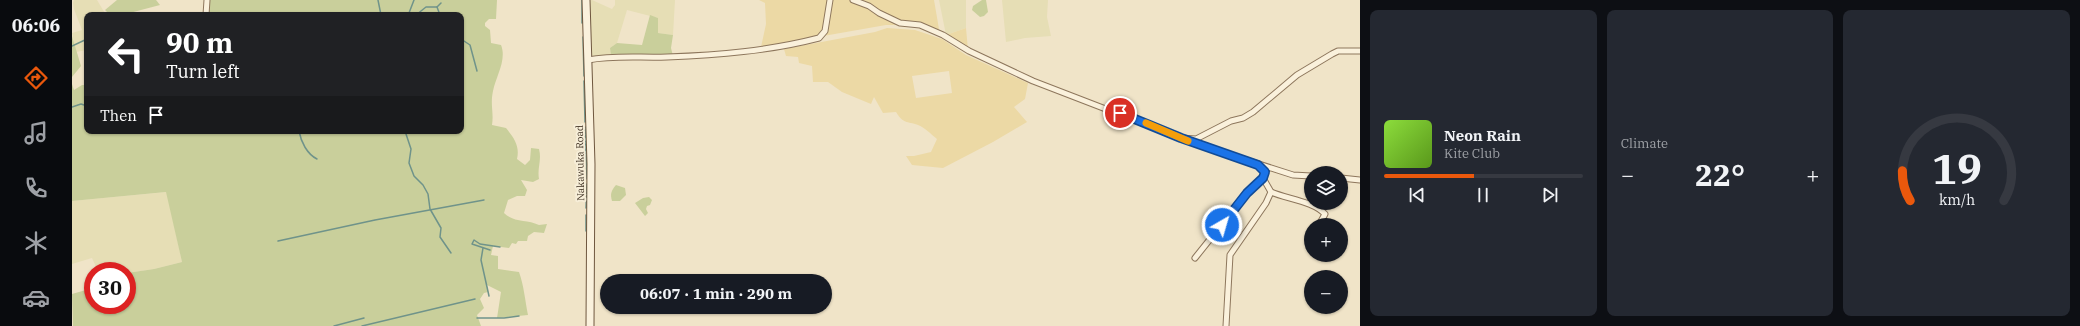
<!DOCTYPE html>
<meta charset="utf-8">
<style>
:root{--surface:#171b24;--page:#242831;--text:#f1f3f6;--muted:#9ea1a6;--line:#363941;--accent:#ea580c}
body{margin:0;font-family:"IBM Plex Serif",serif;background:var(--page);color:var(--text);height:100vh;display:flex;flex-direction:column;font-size:15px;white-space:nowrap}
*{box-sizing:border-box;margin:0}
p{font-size:13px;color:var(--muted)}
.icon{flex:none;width:22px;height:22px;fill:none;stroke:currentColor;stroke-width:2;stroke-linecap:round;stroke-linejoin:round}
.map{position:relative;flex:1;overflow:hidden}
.panel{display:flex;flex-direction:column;gap:10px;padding:10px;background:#0d0f14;width:720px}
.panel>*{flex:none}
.top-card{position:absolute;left:12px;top:12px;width:380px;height:122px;border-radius:8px;box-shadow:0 1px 3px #0004;background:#202124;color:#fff;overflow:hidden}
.controls{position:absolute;left:1232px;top:166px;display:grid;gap:8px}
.controls a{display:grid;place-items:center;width:44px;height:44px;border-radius:50%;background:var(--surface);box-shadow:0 1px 3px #0004;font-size:20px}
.speed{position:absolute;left:12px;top:262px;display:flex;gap:8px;font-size:20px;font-weight:700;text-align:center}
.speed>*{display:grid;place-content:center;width:52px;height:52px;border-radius:50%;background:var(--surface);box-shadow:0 1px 3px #0004;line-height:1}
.speed .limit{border:6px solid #d22;background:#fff;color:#111}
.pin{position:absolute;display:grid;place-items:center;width:34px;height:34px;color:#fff;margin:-17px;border:2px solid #fff;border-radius:50%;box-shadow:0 1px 4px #0007}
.me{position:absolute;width:44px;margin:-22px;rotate:38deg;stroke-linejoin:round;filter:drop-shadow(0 0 3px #0008)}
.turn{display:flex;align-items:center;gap:14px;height:84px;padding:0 16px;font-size:18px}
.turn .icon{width:52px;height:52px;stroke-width:2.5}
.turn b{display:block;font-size:28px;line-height:34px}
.then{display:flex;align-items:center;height:38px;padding:0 16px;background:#0003;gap:8px;font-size:15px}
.big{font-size:30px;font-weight:800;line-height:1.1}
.panel .tile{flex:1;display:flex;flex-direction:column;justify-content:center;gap:6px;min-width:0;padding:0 14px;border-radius:8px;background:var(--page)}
.panel .dial{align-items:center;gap:0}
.dial svg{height:104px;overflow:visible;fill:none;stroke:var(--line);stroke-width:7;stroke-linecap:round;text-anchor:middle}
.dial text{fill:var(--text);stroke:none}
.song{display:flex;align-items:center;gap:12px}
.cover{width:48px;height:48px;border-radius:6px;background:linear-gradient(135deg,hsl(90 70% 55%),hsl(90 70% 35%))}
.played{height:4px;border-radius:2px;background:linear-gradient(90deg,var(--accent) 45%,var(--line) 45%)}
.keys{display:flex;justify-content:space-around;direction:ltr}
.heat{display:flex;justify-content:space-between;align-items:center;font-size:22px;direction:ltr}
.panel .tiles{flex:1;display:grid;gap:10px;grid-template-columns:repeat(3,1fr)}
.trip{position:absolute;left:528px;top:274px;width:232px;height:40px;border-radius:20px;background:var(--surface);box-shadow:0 1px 3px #0004;font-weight:800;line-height:40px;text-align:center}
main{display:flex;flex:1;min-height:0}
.tabs{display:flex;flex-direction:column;width:72px;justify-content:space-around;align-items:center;background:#090b0e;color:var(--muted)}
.tabs .icon{width:28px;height:28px}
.tabs .current{color:var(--accent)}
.tabs b{font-size:18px;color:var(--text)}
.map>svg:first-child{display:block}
.farmland{fill:#e6deb5}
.green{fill:#c9cf9b}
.sand{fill:#ecd9a5;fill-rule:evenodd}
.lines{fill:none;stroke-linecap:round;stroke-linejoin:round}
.stream{stroke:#6f938a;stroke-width:1.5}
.minor-casing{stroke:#8d765c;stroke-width:7}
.secondary-casing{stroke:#6f573f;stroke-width:9}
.minor{stroke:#faf1dc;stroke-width:5}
.secondary{stroke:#faf1dc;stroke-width:7}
.route-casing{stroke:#114b97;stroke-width:10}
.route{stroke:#1a73e8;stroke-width:7}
.slow{stroke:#f59e0b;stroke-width:7}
.labels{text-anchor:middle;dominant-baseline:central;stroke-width:4;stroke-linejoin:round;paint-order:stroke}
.street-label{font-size:10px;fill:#3d2e20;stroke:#f7eed8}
</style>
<main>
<nav class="tabs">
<b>06:06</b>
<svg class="icon current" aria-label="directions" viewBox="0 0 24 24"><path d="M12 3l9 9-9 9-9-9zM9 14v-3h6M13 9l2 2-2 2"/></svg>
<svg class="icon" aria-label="music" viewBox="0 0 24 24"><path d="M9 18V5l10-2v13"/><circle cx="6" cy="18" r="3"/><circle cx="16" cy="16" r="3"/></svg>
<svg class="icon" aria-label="phone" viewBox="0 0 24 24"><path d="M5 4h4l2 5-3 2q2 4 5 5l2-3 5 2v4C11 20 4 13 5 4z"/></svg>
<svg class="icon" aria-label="climate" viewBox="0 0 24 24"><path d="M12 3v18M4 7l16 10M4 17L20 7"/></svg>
<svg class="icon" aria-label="car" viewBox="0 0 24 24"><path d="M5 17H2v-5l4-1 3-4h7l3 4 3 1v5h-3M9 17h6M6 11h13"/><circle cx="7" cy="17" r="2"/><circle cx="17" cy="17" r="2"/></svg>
</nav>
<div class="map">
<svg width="1288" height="326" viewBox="0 0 1288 326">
<rect width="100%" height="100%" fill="#f0e4c8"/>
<g class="farmland">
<path d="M2,0H25L34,15H15V50L4,52L0,33L10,30L2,9L1,3Z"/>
<path d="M515,0H520L540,9L543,5V0H603L601,35L586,33V18L555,10L545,43L538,48L539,56L518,58Z"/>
<path d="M867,0H894V28L874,35Z"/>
<path d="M930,0H976L975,17L979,36L953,38L934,42Z"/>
<path d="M95,192L110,262L82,269L55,273V271H26L20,258L0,264V201Z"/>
</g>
<g class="green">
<path d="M45,0H84L88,5L50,15L37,14L33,10Z"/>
<path d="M137,0H425L424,19H417L413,23V26L418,30L419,43L429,45C435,60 424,76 421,91C418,105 422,112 420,125L434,128C442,138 448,146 445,159L453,165L458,160L459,148L467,149C470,160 465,168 467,179L461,182L449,180L455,190L453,196H445L436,200L432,213C442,223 455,219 467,225L475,224L472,233L462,232L456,236L455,241H446L444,244L440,243L437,248L421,246L419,255L426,256V269L447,272C452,286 453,300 456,315L425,318L429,292L415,285L416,292L412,293L408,299L412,308L405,315L409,326H1L0,294L21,288V305H55V273L82,269L110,262L94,192L0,201V84L2,90L10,85H13L15,82V131H389V15H137Z"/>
<path d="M910,0H914L916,12L912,16L908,17L900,10L901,6Z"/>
<path d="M578,15L586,18V33L601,35L599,48L601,56H539L538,48L545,43L570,45Z"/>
<path d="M0,36L9,66L0,77Z"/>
<path d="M544,185L553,188L554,195L548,201H540C538,194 539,191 544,185Z"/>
<path d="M577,197L580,200L578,205L575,206L574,209L576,213L573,216L563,203L571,198Z"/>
</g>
<g class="sand">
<path d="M687,0H862L867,29L864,31L843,25H814L689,47L694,24L693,3Z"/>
<path d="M815,28L843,30L870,39L894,55L956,83L953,99L942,107L955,122L921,142L871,168L840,165L834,156H842L859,152L865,139C860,135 852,127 846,125C835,121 831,124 824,112L811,113L802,97L799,104L770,92L756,82H741L740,66L727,63L726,57L714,56L712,49L803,32ZM877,71L880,93L844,98L840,76Z"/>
<path d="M894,28L896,50L874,35Z"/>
</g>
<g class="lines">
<g class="stream">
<path d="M306,0L309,15"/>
<path d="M510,0V23"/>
<path d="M365,7L368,15"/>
<path d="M337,13L342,0"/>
<path d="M336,15L337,13L344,15L354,7H365L369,3"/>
<path d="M511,37L512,76"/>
<path d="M389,39L398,45L405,71"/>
<path d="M0,46L15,39"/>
<path d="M512,81L513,122"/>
<path d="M0,107L9,104L15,106"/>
<path d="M513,127L515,179"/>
<path d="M227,131C229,142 235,154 245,159"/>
<path d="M333,131L339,149L337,163L342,176L351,185L356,194L358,209L369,228L368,237L379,253"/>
<path d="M514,208L515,184"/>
<path d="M514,215V231"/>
<path d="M206,241L303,220L412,200"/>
<path d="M411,248L409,260L417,296"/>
<path d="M418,250L400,244L402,240L408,244L428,247"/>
<path d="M405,318H432L447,316"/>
<path d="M262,326L292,318"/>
<path d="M290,326L403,299"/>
</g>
<defs>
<g id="minor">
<path d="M781,0L797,6L807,13L828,23L848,25L871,35L897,51L961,81L1109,138L1124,139L1159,121L1171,118L1181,112L1225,75L1260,54L1266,51H1288"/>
<path d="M134,15L135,0"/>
<path d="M516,60C542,55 569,58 595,57C646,55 697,51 747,38L753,31L758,0"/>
<path d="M1115,141L1221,175L1239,176"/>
<path d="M1269,178L1288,180"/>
<path d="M1199,192C1215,199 1241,201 1253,214L1247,225"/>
<path d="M1237,236L1239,234"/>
<path d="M1123,258L1175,193L1191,178L1193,172L1187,165"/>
<path d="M1154,326L1158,255L1194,203L1199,192L1191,178"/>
</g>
<path id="secondary" d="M514,0L519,164L518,326"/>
</defs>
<use href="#minor" class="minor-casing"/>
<use href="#secondary" class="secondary-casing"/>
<use href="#minor" class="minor"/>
<use href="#secondary" class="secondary"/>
</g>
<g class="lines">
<defs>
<path id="route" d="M1048,113L1109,138L1186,165L1193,172L1191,178L1175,193L1150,225"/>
</defs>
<use href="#route" class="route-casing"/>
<use href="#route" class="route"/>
<path class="slow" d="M1074,123L1116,141"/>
</g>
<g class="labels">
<g class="street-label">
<text transform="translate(508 163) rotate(-91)">Nakawuka Road</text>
</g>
</g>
</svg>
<div class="controls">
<a><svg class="icon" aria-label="layers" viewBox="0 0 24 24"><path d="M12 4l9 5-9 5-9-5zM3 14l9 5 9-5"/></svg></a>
<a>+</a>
<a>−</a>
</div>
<div class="speed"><div class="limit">30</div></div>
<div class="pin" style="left:1048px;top:113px;background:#d93025"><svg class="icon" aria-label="arrive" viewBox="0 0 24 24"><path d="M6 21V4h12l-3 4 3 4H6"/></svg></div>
<svg class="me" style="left:1150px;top:225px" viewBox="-20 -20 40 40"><circle r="17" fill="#1a73e8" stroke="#fff" stroke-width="3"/><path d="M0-11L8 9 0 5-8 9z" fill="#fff"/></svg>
<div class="trip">06:07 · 1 min · 290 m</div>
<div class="top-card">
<div class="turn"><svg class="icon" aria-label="left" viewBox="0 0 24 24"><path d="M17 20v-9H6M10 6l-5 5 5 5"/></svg><div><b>90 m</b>Turn left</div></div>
<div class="then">Then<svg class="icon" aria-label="arrive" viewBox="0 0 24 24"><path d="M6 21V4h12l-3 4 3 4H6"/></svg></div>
</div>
</div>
<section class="panel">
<div class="tiles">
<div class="tile">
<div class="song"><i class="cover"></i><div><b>Neon Rain</b><p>Kite Club</p></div></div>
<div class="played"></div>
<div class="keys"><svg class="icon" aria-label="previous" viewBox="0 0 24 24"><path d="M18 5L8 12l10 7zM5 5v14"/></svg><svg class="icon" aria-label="pause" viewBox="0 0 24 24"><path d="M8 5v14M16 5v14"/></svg><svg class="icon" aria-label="next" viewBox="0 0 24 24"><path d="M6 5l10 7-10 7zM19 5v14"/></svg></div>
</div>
<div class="tile"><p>Climate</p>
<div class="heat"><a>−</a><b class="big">22°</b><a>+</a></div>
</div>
<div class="tile dial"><svg viewBox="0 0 100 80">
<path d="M14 69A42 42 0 1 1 86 69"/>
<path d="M14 69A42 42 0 0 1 8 46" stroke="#ea580c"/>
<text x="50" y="56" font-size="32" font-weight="700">19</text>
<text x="50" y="72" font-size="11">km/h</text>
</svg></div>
</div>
</section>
</main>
